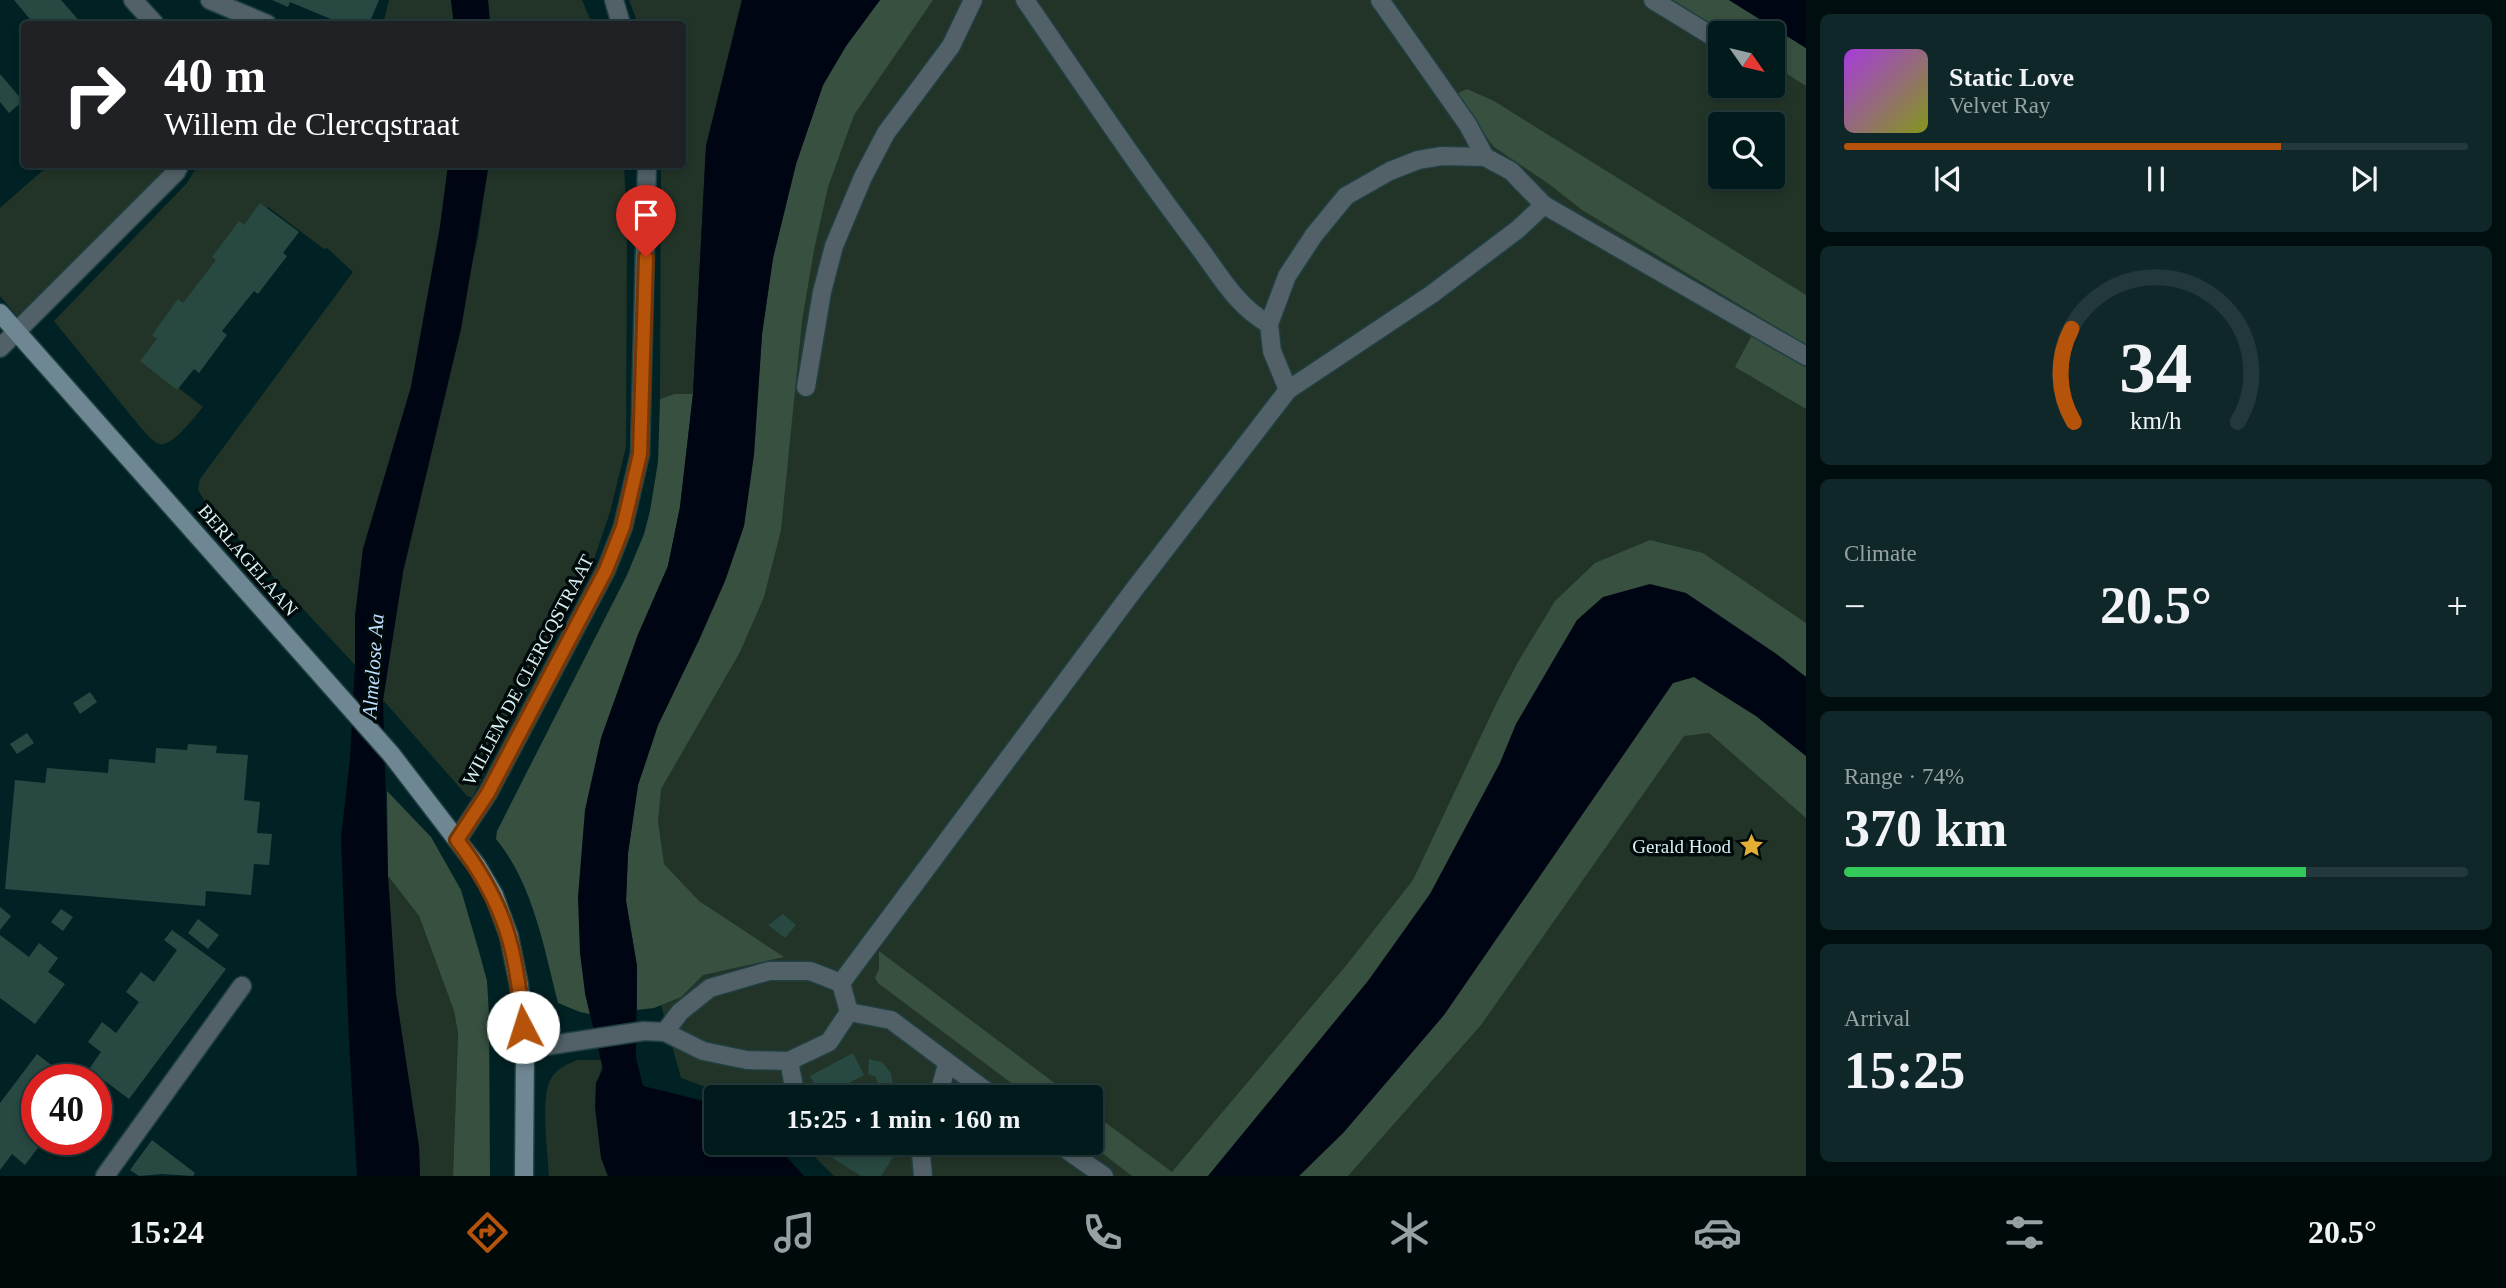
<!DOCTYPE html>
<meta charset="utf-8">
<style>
:root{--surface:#011a1b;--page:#0f2728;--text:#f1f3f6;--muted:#96a1a3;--line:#23383a;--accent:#b45309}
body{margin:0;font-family:Georgia,serif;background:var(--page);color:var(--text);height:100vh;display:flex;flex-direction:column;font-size:26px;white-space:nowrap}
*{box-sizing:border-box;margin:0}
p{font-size:23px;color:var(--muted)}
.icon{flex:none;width:38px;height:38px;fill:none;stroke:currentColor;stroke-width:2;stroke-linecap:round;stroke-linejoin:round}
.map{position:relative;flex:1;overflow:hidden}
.panel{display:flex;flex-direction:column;gap:14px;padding:14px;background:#010e0f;width:700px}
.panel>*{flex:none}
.hud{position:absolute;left:21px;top:21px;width:665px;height:147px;border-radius:7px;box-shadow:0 4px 10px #0003,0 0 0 2px var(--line);background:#202124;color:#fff;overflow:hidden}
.needle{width:46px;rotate:124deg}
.buttons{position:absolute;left:1708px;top:21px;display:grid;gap:14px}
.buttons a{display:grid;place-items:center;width:77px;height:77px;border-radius:7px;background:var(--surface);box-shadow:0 4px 10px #0003,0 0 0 2px var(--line);font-size:35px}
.speed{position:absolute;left:21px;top:1064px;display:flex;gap:14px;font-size:35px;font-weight:700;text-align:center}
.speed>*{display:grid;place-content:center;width:91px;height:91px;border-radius:50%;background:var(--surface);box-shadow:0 4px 10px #0003,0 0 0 2px var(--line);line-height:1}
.speed .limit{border:10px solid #d22;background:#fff;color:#111}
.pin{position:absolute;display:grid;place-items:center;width:60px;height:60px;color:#fff;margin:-72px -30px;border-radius:50% 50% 50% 0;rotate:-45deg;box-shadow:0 0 7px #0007}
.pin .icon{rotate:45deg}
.me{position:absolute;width:77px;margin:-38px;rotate:355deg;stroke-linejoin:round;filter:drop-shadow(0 0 5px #0008)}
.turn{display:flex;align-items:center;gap:24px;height:147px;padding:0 28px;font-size:32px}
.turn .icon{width:91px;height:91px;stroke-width:2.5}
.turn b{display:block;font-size:49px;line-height:60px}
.big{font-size:52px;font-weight:700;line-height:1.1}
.panel .widget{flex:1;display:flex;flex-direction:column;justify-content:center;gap:10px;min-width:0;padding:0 24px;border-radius:10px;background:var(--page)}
.panel .dial{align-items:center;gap:0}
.dial svg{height:182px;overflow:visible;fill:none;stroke:var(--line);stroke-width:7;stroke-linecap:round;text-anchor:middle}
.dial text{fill:var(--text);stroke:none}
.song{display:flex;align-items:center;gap:21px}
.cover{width:84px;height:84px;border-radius:10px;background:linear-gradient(135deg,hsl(280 70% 55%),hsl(70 70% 35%))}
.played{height:7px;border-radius:4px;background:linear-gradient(90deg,var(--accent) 70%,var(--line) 70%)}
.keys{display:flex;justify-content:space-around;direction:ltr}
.heat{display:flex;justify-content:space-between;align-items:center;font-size:38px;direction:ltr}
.charge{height:10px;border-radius:5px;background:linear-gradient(90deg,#34c759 74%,var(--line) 0)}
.trip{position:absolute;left:704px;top:1085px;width:399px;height:70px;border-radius:7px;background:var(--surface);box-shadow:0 4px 10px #0003,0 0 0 2px var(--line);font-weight:700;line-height:70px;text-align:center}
.tabs{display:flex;height:112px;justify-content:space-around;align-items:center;background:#000a0b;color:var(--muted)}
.tabs .icon{width:49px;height:49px}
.tabs .active{color:var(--accent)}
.tabs b{font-size:32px;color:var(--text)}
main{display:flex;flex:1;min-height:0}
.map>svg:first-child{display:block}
.green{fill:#223428;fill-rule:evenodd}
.forest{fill:#37503f}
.water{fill:#000514}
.building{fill:#274941}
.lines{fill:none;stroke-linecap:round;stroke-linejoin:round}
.lane-casing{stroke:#1f3f41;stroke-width:21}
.street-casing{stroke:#1f3f41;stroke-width:21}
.secondary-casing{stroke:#1f3f41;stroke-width:21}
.lane{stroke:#516167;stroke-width:18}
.street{stroke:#516167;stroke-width:18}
.secondary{stroke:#6f8792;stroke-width:18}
.route-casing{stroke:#753606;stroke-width:18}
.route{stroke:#b45309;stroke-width:12}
.labels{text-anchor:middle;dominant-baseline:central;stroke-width:7;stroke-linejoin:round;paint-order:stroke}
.street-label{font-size:19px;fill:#daf1f2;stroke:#000a0b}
.poi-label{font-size:19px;fill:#daf1f2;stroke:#000a0b;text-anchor:end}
.water-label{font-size:21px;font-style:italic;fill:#bddeff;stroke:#000a0b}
</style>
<main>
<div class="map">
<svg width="1806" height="1176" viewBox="0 0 1806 1176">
<rect width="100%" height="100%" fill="#012224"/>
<g class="green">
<path d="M389,0H451L454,24H383Z"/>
<path d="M488,0H582L592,24H490Z"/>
<path d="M629,0H742L706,146L693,394H674L660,399L661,165L682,164V24H638Z"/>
<path d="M907,0H1705L1720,33V86H1773V43L1806,64V1176H834L801,1143H1090V1097H733L681,1078L652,972V781L804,212ZM1720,124H1773V177H1720Z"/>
<path d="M49,165H166L163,172L17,316L0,296V208Z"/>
<path d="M198,165H448L440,227L411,387L363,549L355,617V665L208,506L198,490L200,479L353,272L327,248L324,249L268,207L148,364L203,407C195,416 172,448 159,444C153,442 146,433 141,428L54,321L187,183Z"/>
<path d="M488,165H624L627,229L626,447L610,512L594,559L472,798L467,796L383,700L403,572L478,238Z"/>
<path d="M388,876L419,916L454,1011L458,1033L453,1176H420L419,1147L396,995Z"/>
<path d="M577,1060H601C604,1071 597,1076 596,1086C595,1111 599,1153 608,1176H549C548,1154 541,1102 549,1083C554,1070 565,1065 577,1060Z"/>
</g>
<g class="forest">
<path d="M880,0H933L854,115L828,187L814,250L802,321L781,530L764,597L740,652L661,789L658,822L664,864L699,901L784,957L703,975L681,997L654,1008L637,1010V966L626,901L628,853L638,785L658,725L699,640L725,581L744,526L754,454L762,334L773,258L796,164L823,85L846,46Z"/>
<path d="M1672,0H1729L1806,48V86L1773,65V33H1724Z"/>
<path d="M1467,89L1494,101L1806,295V345L1582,210L1549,184L1494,147L1481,130L1458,93Z"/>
<path d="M1752,335L1806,367V409L1735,367Z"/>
<path d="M674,394H693L680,507L668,566L637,637L585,993L590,1014L580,1012L558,1003C544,948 533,884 496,839L497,831L627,575L644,534L650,511L658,462L660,399Z"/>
<path d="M1650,540L1703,553L1806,623V677L1775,653L1541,685L1516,724L1500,763L1430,894L1368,981L1208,1176H1132L1089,1143L1090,1111L1172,1172L1349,962L1413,880L1497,702L1518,662L1555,601L1595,563Z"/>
<path d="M1694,677L1756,716L1806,756V818L1709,733L1684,736L1481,1025L1348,1176H1299L1344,1132L1444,1015L1673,683Z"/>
<path d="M387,791L431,837L461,890L480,955L487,981L489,1014L490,1176H453L458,1033L454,1011L419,916L388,876Z"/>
<path d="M879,951L1073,1097H1030L878,983L875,978L879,969Z"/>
</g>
<g class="water">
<path d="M451,0H488L490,24H454Z"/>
<path d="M742,0H880L846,46L823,85L796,164L773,258L762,334L754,454L744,526L725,581L699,640L658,725L638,785L628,853L626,901L637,966L636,1058L643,1086L716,1104V1143H774L804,1176H608L601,1158L595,1107L596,1083L603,1069L585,993L580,953L578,897L585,810L601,738L637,637L668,566L680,507L693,394L706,146Z"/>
<path d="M1729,0H1806V48Z"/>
<path d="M448,165H488V170L461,329L403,572L383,700L388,876L396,995L419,1147L420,1176H357L349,1039L341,838L350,758L355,665V617L363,549L411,387L440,227Z"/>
<path d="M1650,584L1686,593L1775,653L1806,677V756L1756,716L1694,677L1673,683L1444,1015L1344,1132L1299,1176H1208L1368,981L1430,894L1500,763L1516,724L1577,620L1603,597Z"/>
</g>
<g class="building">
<path d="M14,0H61L82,24H34Z"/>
<path d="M272,0H379L369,24L366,22L365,24H337L338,22L290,2L288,7Z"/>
<path d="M0,74L23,101L9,113L0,102Z"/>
<path d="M260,203L299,232L283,253L287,256L258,294L254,291L222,331L227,335L199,373L194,369L177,390L140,361L157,339L152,335L178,299L183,303L216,260L212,257L239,221L244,225Z"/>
<path d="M90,692L97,702L80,714L73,703Z"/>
<path d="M27,733L34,743L17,754L10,744Z"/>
<path d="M188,744L217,746L216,753L248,755L244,800L260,802L257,833L272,834L269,865L254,864L251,895L206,891L205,906L5,889L15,780L45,783L47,768L108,773L109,759L155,763L156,748L187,750Z"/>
<path d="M0,907L11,916L0,930Z"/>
<path d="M61,909L73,917L63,931L51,922Z"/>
<path d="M783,914L796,925L785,938L768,925Z"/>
<path d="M198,919L219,935L208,949L188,933Z"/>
<path d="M172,930L226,969L129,1099L89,1069L101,1052L88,1042L102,1022L116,1033L139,1002L126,992L141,972L154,982L177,950L164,940Z"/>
<path d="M0,935L29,957L39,943L58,958L48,972L65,984L35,1024L0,998Z"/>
<path d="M853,1053L864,1075L822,1097L810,1076Z"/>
<path d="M37,1054L71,1080H37V1121L27,1134L40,1145L25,1165L12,1154L0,1170V1103Z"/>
<path d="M869,1059L882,1062L891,1073L893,1085L889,1097H871L878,1084L876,1077L868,1074Z"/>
<path d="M152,1140L195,1173L193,1176L162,1174L139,1176L130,1170Z"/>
<path d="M836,1143H888L898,1150L881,1176H861L828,1155Z"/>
</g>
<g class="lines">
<defs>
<g id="lane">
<path d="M1025,0C1082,83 1137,166 1198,246C1219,274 1237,307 1269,324"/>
<path d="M1380,0L1468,125L1485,157"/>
<path d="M1653,0L1720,41"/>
<path d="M806,387L822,292L834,246L863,177L886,133L951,46L973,0"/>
<path d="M1288,390L1272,351L1269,324L1287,276L1314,235L1346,196L1390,171L1418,160L1442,156L1485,157L1511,171L1544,205"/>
<path d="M841,983L1133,591L1288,390L1432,294L1517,230L1544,205L1806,356"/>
<path d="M849,1012L891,1020L994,1097"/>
<path d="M525,1049L644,1031L665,1032L703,1051L747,1060L789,1061L829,1042L849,1012L841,983L810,971H769L710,988L680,1012L665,1032"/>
<path d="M789,1061L796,1097"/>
<path d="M938,1097L947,1064"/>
<path d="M920,1143L923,1176"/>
<path d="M1057,1143L1104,1176"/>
</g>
<g id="street">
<path d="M133,0L155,24"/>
<path d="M210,0L267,24"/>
<path d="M614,0L621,24"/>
<path d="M0,348L176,172L180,164"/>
<path d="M457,840L488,793L606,570L623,527L640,454L647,164"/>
<path d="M105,1176L242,986"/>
</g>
<path id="secondary" d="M0,313L391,754L477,866L494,895L509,936L519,985L525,1049L524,1176"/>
</defs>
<use href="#lane" class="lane-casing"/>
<use href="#street" class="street-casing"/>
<use href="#secondary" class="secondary-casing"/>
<use href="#lane" class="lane"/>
<use href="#street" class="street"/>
<use href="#secondary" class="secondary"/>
</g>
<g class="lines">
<defs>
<path id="route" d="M523,1027C517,950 505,903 457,840L488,793L606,570L623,527L640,454L646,257"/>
</defs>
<use href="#route" class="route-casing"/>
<use href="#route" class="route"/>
</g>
<defs>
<symbol id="sight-bare" viewBox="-9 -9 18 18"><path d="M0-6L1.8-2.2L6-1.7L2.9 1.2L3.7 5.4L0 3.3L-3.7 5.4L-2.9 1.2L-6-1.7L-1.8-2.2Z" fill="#e3ae34" stroke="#000a0b" stroke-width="2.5" paint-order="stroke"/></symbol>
</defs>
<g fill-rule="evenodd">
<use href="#sight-bare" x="1734" y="828" width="35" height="35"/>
</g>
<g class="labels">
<g class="street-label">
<text transform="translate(248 560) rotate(49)">BERLAGELAAN</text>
<text transform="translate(528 670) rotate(-62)">WILLEM DE CLERCQSTRAAT</text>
</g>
<g class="poi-label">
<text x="1731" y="846">Gerald Hood</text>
</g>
<g class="water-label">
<text transform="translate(373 666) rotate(-86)">Almelose Aa</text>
</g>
</g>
</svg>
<div class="buttons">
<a><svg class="needle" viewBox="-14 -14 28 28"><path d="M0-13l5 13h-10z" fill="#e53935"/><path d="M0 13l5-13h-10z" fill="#96a1a3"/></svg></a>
<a><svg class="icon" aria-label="search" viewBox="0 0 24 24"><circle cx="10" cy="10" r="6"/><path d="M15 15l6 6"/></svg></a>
</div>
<div class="speed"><div class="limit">40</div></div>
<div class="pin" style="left:646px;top:257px;background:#d93025"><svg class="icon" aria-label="arrive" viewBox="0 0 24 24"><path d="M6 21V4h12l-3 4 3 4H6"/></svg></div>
<svg class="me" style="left:523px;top:1027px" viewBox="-20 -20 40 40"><circle r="19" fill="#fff"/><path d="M0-13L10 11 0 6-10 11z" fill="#b45309"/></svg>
<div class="trip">15:25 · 1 min · 160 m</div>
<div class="hud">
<div class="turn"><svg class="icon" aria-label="right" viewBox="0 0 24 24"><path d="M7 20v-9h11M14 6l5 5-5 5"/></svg><div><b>40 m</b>Willem de Clercqstraat</div></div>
</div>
</div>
<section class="panel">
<div class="widget">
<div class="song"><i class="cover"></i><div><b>Static Love</b><p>Velvet Ray</p></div></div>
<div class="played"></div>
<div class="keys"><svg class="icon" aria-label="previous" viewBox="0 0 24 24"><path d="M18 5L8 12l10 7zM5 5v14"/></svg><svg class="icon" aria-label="pause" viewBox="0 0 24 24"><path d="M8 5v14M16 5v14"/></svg><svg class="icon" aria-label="next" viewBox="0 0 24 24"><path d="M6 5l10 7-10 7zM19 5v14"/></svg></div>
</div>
<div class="widget dial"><svg viewBox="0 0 100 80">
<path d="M14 69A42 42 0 1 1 86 69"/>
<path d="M14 69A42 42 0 0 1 13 28" stroke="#b45309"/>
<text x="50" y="56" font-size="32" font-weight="700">34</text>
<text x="50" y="72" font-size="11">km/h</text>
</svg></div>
<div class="widget"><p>Climate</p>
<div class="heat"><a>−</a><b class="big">20.5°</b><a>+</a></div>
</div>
<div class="widget"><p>Range · 74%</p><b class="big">370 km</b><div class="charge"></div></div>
<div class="widget"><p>Arrival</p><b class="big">15:25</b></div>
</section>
</main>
<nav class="tabs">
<b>15:24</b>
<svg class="icon active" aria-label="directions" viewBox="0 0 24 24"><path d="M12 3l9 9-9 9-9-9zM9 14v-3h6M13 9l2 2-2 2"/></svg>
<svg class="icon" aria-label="music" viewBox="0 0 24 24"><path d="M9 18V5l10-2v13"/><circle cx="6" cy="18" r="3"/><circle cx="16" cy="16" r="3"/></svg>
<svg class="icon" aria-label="phone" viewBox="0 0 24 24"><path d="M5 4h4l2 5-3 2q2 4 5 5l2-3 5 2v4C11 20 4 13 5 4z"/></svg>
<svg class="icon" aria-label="climate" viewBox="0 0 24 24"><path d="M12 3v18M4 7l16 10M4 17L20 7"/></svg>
<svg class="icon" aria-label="car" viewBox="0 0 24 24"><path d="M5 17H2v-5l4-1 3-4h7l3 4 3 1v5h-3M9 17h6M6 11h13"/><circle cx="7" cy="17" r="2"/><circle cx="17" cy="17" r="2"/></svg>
<svg class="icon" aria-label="filters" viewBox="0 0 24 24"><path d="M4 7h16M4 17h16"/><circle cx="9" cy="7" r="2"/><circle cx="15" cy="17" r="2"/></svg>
<b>20.5°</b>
</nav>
